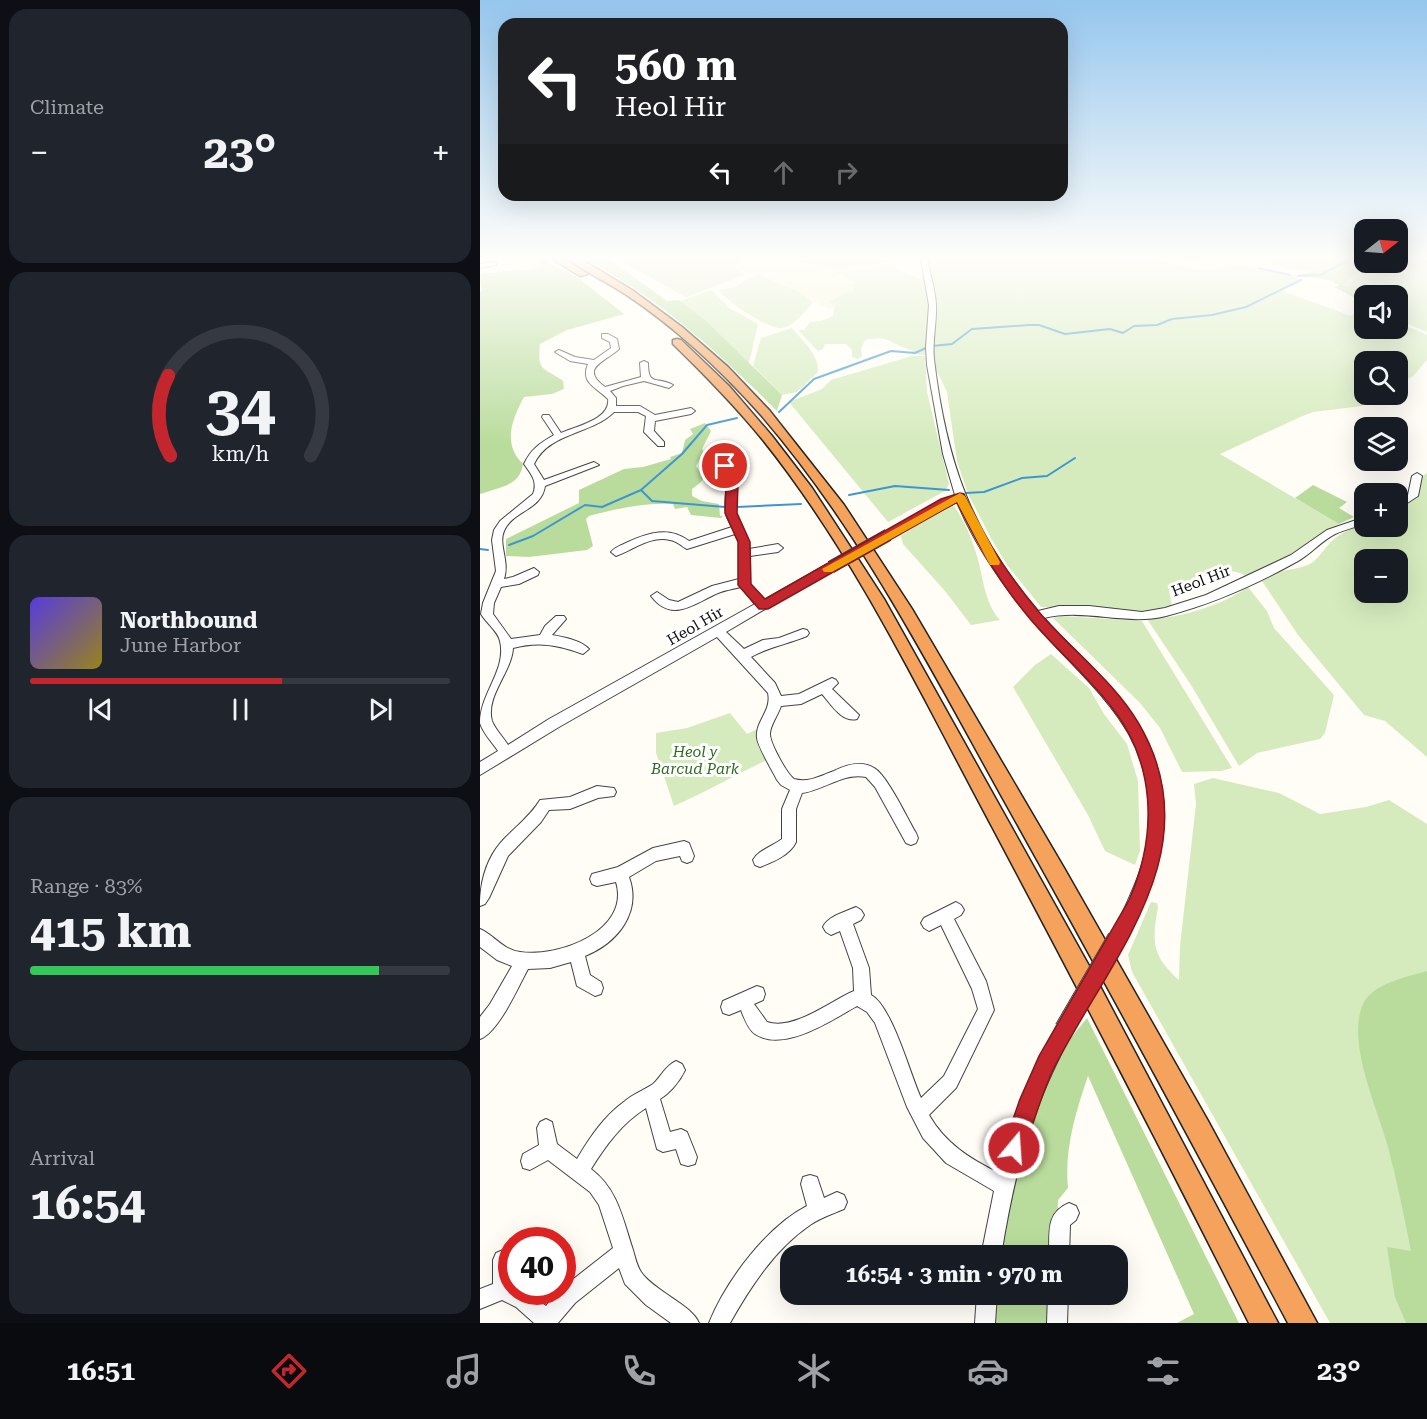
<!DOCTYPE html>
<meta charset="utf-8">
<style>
:root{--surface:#171b24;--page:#20242c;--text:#f1f3f6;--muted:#9ea1a6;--line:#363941;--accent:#c4262e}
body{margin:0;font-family:"Roboto Serif",serif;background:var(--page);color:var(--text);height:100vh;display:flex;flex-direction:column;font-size:22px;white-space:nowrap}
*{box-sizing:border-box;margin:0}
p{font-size:20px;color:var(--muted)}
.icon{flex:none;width:33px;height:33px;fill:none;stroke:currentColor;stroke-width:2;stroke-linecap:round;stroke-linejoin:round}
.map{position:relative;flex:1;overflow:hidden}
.sheet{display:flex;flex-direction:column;gap:9px;padding:9px;background:#0d0f14;width:480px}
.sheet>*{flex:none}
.hud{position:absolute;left:18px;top:18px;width:570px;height:183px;border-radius:18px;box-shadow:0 6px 24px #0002;background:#202124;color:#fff;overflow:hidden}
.needle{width:39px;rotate:73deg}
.controls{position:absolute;left:874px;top:219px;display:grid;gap:12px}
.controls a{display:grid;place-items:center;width:54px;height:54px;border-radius:12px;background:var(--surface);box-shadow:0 6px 24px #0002;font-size:30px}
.speed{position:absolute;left:18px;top:1227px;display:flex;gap:12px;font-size:30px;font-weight:700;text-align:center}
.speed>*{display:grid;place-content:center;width:78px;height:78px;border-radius:50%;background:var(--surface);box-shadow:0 6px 24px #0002;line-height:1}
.speed .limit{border:9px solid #d22;background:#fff;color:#111}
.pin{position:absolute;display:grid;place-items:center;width:51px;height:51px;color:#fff;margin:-26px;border:3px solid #fff;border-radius:50%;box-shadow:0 2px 6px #0007}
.me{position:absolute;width:66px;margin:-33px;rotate:18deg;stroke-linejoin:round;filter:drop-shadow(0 0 4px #0008)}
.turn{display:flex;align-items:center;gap:21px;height:126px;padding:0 18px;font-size:27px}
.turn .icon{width:78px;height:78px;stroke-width:2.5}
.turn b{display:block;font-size:42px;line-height:51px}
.lanes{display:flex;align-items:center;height:57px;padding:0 18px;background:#0003;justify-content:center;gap:30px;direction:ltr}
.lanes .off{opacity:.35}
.big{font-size:45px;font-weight:700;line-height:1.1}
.sheet .tile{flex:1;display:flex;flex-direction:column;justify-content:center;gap:9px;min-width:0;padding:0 21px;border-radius:18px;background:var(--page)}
.sheet .dial{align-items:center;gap:0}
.dial svg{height:156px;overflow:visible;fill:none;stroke:var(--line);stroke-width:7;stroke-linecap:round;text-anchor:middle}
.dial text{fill:var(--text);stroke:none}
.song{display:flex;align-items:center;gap:18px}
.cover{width:72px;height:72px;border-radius:9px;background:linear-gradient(135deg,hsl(250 70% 55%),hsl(50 70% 35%))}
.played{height:6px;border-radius:3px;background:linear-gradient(90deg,var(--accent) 60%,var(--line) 60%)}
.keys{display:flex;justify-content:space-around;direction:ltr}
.heat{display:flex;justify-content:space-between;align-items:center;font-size:33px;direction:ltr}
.charge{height:9px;border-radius:4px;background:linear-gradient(90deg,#34c759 83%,var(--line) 0)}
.trip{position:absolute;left:300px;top:1245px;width:348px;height:60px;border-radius:18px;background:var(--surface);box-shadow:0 6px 24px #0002;font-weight:700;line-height:60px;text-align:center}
.menu{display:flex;height:96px;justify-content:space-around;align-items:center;background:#090b0e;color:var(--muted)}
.menu .icon{width:42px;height:42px}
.menu .on{color:var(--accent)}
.menu b{font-size:27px;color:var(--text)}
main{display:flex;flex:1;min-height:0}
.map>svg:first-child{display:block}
.farmland{fill:#f6f3d4}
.green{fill:#d5ebbd;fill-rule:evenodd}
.forest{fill:#b9dc9c}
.cemetery{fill:#d9e3c4}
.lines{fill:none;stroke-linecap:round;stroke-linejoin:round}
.stream{stroke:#3f96cf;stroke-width:2}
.minor-casing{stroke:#444;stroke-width:2}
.highway-casing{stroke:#222;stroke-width:3}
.minor{fill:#fff;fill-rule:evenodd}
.highway{fill:#f5a25d;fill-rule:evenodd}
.minor-bridge-far2-casing{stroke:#444;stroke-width:13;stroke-linecap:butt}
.minor-bridge-far1-casing{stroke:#444;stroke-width:16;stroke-linecap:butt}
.minor-bridge-casing{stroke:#444;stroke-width:20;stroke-linecap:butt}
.minor-bridge-far2{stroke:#fff;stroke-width:10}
.minor-bridge-far1{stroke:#fff;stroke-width:14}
.minor-bridge{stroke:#fff;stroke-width:18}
.route{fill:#c4262e;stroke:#7f191e;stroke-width:1.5}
.slow{fill:#f59e0b}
.labels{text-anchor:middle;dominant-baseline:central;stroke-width:6;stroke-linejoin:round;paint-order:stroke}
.street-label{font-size:15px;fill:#111;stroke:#fff}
.park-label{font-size:15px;font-style:italic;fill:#2f6b1f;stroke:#fff}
</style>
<main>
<section class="sheet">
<div class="tile"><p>Climate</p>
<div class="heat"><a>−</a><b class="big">23°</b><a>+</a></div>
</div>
<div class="tile dial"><svg viewBox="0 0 100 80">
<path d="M14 69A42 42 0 1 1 86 69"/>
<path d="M14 69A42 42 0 0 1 13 28" stroke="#c4262e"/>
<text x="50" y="56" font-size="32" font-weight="700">34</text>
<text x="50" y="72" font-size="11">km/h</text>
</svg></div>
<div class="tile">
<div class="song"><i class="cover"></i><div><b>Northbound</b><p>June Harbor</p></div></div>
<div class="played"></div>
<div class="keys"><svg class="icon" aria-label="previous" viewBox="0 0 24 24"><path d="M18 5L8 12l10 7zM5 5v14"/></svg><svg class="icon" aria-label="pause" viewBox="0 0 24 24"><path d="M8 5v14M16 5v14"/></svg><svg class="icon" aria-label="next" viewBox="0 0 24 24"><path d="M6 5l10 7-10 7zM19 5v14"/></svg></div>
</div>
<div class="tile"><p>Range · 83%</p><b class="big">415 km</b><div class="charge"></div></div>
<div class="tile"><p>Arrival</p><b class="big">16:54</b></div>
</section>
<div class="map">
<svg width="947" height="1323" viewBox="0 0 947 1323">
<rect width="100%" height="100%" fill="#fffdf5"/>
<path class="farmland" d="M265,259H304L358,268L436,259H442L443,264L407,269L365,270L357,272L352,276L360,274L377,283L371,286H374V292L350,302L356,306L349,309L300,283L257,269Z"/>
<g class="green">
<path d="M304,259H436L358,268Z"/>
<path d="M447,259C520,259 594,256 667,259C690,260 728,279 747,264C763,268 809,268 821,280L801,290L808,293L871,316L885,307V328H918V322L947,335V360L933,376L918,384V362H885V394L896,395L882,406L833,412L820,417L740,454L859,524C829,545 799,561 766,576C740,561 714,582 689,590L692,607L663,613L561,607L527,565L512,540L488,494L477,461L467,392L453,363Z"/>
<path d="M783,259H858L859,260C843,280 803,269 783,259Z"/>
<path d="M918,259H947V332L918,320V296L912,295L913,294L899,289L861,285L888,263L918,262Z"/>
<path d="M415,268L446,281L449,302L445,355L433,354L432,350C409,345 411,334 385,340L381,349L382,356L378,359L372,357V350L366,344H345L343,349L338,351L318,330H324L330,322L341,321L353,316L355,305L349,302L369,291L374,292V287L370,286L376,283L360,274L352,276L357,272Z"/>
<path d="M279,275L319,292L333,302C326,311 313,327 301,328C288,329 246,301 239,290L255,287L270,277Z"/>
<path d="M231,290L249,308L278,324L269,363L248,343L198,302Z"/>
<path d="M312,328C323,341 339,355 338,372L317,392L302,395L273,366L281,338Z"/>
<path d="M432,356H445L447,392L469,484L465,491L408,522L309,402L342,389L351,380Z"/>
<path d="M947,473V757L905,721L884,715L818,635L780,578C797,569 820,571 833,562C841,556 845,547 852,541C862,532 873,527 885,523V526H918V510L937,498L941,477ZM885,560H918V592H885Z"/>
<path d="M473,505C484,519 491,537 496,553C503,574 504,603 520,620L491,625L465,591L423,544L421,536L464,507Z"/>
<path d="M768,587L787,611L794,628L854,695L845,733L840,739L777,753L759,766L711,685L667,619C701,618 740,606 768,587Z"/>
<path d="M582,616L662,621L752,768L741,771L702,772L680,728L660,703L573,618Z"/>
<path d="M571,654L609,688L624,714L647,744L658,781L660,851L655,865L625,851L608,815L533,687L555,665Z"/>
<path d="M250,713L267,734L279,728V748L287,760C255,775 226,792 194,806L176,753V733L207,728Z"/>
<path d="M733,778L799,793L840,814L886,807L909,800L947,824V1295L915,1298L926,1323H850L652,972L648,955L671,902L677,903L678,907C672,941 671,955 699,980L700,946L716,804L714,784Z"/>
</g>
<g class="forest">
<path d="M56,259H67L69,263L97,277L144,314L87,330L60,344C57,372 63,367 83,381L84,389L72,394L44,397C32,419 22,444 43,464C40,486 20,487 0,494V292L2,290L0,274L52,269L61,266V262Z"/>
<path d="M106,259H129L187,301L199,300L226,321L302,395L297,411C238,352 180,299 106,259Z"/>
<path d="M858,259H885V262L888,263L862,285L899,289L914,294L885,296V299L873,297L854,287L859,285L853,283L854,281L816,275L850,268Z"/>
<path d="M225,423L231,431L222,449L224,452L216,466L224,478L220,483L212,489V496L222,501L239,504L240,516H243L241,518L211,515L207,507L195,509L193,504C165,502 136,509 109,516L106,519L113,546L107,550L49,557L26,556V539L99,503V490L144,469L163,467L191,459L190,457L202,453L205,440L213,434L210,429Z"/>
<path d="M833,485L867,502L859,508L874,517L859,524L815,498Z"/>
<path d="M947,971V1323H926L915,1298L907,1247L931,1251C924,1216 917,1181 908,1147C898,1109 866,1043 883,1004C893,983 927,977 947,971Z"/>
<path d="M607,1018L759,1323H697L714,1314L608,1076C596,1111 584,1150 588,1188L578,1200L576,1255L518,1256L530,1174L569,1072L590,1039Z"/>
<path d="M512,1295H575L574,1323H511Z"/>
</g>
<path class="cemetery" d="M137,259H263L254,269L267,274L206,297Z"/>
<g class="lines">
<g class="stream">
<path d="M778,268L810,275"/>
<path d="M818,276L841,275L870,259"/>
<path d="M452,346L472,344L492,329L549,325H559L585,334L630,329L643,333L654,326L677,325L692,319L732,315L766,307L821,280"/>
<path d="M299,412L334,379L411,351L435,353L446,348"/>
<path d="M161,490L172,501L245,507"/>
<path d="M486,493L504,492L542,478L567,476L595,458"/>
<path d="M369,495L415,486L469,490"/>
<path d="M257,507L321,504"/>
<path d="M29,545L53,536L105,505L122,507L161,490L202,454L227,425L257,418"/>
<path d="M0,549L8,550"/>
</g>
<defs>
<g id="minor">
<path d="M441,259H447C450,274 455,289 456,304C457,322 452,340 454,359C466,460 491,533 558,611L579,606H609L662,612L685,608L726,595L811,555L847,530L885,517V524C875,527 864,530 855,534C841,541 831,554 818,561C777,584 732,604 686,616C646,626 605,608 564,618C587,644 615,667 637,695C700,770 692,843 652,926L647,929L642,926L639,921C651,893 665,867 668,835C679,735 617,694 558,627C526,590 496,548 477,502L412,537H404L403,535L475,495L463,454L447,365L446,347L449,305Z"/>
<path d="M14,262L16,263V265L0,268V264Z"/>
<path d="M122,334H128L137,339L139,349C125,362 99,368 125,387L161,377L160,363L164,361L168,363C168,387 177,376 193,385L189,388L164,381L143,386L130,391L136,398V406H160L175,415L211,408L215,411L211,414L175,421L174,431L184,442V446H178L164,432L166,416L158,412H134C111,435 69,432 54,464L64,480L114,462L119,465L65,486C62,510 32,511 24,531C18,545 30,561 24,579L33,577L54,568L59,572L58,575L39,584L21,587L14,603L13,614L31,639L60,635L65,626L76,616H84L86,619L72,635C83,637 101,640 109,649L103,654C78,645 59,641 33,648C32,672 5,696 12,721C15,729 23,737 28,745L69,719L275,604L261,587C253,589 245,590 238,593C215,603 192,624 171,596L177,592L189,600L198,602L232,586L259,579V542L255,534L207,549C201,546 197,541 190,540C171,535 153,550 136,556L131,552C135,547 142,545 148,542C168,533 189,526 209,541L252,527C250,523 247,518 246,514C242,493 255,480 234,464L239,461L248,464C261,487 253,490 256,512C258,525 269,535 269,549L298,544L303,548L298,552L270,556V584L284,600L347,564H355L356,567L246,632L264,649L283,640L299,638L323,629L327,630L329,633L327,636C308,644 288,647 271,657L295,683L301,696L319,694L352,678L356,680L358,683L352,689L379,715L377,719C362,723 351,704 342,694L321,704L301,706C298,715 291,724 290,733C289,742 307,774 314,779C329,783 340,776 354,771C366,765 381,760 394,768C407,775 427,818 436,833L438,838L436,843L431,845L426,843L395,787L386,777C364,772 344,790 322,793L316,809V842C310,855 293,862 280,867L275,865L273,860C277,851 293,846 302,839V809L310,790L301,785L297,780C292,770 278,747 277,738C275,721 292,711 288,693L237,637L79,727L0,775V762L18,751C12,742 3,733 0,723C0,693 27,670 20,641C18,631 6,623 1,614L3,603L16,571L12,540L14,530L20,521L53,494C58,481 51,474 44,464C51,449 60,443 74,435L62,417L63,415H69L81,433C97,426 131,419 128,399C116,387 100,383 108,364L90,361L75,352L79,350L95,357L114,360L131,348L130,342L122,338Z"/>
<path d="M937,473L942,476L938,496L918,509V501L928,495L932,476Z"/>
<path d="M117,786L134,788L136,792L134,796L118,798L90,809L69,810L61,822L28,856L9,898L5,904L0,906C0,881 7,856 25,838C38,825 51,815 60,800L90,797Z"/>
<path d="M204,841L209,843L214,856L212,861L207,863L202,861L200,856L176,861L149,877C162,913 137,943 105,956L110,975L121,982L123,988L121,994L115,996L97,986L91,962L70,968L48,969C38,987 19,1032 0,1039V1017L10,1004L32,966L17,960L0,947V929C14,935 23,950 40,952C78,958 151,931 136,882L117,886L112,884L110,879L112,874L138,867L173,848Z"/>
<path d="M476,902L481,905L484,910L481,915L474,919L506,981L514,1010L476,1088L449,1115C465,1143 490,1159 519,1173L538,1111L578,1023L584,1021L590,1023L592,1029C581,1056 567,1081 557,1109C539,1156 529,1206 521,1256H501L514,1191L466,1163L443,1138L427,1107L395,1023L387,1012L377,1006C352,1020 304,1053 275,1034C268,1029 264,1018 261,1010L249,1015L243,1013L241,1007L243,1001L277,986L283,988L285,994L283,1000L274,1004L287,1022C314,1031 350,1001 374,991L373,968L360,931L351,935L346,932L343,927C348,916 365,912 376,907L381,910L384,915L381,920L373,924L389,968L391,995C412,1006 430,1074 441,1098L464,1076L498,1009L492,989L461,925L449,931L444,928L441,923L444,918Z"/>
<path d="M196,1061L202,1064L205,1070C200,1081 190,1093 180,1099L190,1132L201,1129L207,1132L217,1157L215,1164L208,1166L201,1164L196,1149L183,1152L177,1149L166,1108C142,1123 126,1145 111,1169C138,1189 143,1220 153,1250C155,1257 157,1266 161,1272C174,1291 212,1305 219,1323H191L166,1305L145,1284L139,1268L95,1303L78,1323H54L36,1307L22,1300L0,1309V1289L13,1284V1260L16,1253L23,1250L30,1253L32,1257V1292H47L66,1306L78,1292H82V1288L133,1248L119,1205L110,1192L68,1160L50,1170L43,1168L41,1161L43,1154L59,1145L57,1128L60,1122L66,1119L72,1122L77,1144L97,1159C110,1137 124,1116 145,1101C153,1094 164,1090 173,1084C181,1077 185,1066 196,1061Z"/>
<path d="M330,1175L337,1177L344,1198L357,1192L364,1195L367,1202L364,1209C352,1214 340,1218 330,1225C295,1249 271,1286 250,1323H229C246,1281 286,1227 327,1206L321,1184L323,1177Z"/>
<path d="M589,1203L596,1206L599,1213L596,1220L590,1225L589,1256H569C570,1233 565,1213 589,1203Z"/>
<path d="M497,1294H517L515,1323H495Z"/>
<path d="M568,1294H588L587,1323H567Z"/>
</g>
<g id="highway">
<path d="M72,259H83L108,274L100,276Z"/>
<path d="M90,259H101L152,290L202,327L248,367L289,410L364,505L432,609L584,868L728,1121L837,1323H808C714,1146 619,970 521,795C449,665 379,528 281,415C241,370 195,327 145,294C127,282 106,273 90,259Z"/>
<path d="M197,339L201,340L249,386L292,436L332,488L404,599L613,973L798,1323H769C684,1154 597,986 508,819C439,690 375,555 283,440C255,406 225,375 193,344V340Z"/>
</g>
</defs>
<use href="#minor" class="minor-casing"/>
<use href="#highway" class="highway-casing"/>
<use href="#minor" class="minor"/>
<use href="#highway" class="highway"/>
<defs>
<path id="minor-bridge-far2" d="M351,567L408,535"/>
<path id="minor-bridge-far1" d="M636,939L647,921"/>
<path id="minor-bridge" d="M584,1029L637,938"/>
</defs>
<use href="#minor-bridge-far2" class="minor-bridge-far2-casing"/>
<use href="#minor-bridge-far1" class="minor-bridge-far1-casing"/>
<use href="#minor-bridge" class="minor-bridge-casing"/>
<use href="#minor-bridge-far2" class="minor-bridge-far2"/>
<use href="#minor-bridge-far1" class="minor-bridge-far1"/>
<use href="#minor-bridge" class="minor-bridge"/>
</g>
<linearGradient id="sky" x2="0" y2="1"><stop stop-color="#95c6ee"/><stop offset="0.58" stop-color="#fffefa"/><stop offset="1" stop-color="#fffefa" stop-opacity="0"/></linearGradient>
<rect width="947" height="445" fill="url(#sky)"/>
<path class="route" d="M245,462L251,466L258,483L257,513L270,542L271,584L285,599L461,499L480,493L484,494C491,507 496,521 504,534C520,562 539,588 559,612C591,650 634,681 659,724C734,852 628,960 573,1070C560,1098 553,1127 541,1155L534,1158L526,1155L523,1148L540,1099L559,1056L649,900C678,834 676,761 629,704C605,674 576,649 551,620C521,585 497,544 477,502L288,609H279L258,585V542L245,513L246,483L240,466Z"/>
<path class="slow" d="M480,493L485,496L520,562L519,565H510L477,502L352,572H344L342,569Z"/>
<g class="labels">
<g class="street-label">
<text transform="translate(721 581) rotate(-21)">Heol Hir</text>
<text transform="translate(215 626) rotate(-30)">Heol Hir</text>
</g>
<g class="park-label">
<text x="215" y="752">Heol y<tspan x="215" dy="17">Barcud Park</tspan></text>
</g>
</g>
</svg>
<div class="controls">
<a><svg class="needle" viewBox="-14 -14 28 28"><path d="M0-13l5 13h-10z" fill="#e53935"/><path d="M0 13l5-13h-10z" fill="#9ea1a6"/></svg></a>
<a><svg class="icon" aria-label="sound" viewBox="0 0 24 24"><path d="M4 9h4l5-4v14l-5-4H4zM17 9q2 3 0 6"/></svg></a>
<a><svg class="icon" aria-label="search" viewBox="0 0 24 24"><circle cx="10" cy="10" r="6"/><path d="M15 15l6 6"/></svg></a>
<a><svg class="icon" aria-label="layers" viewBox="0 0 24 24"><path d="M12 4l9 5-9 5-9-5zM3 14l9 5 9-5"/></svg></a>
<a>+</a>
<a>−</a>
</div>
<div class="speed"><div class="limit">40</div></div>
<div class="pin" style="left:245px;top:466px;background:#d93025"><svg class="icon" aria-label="arrive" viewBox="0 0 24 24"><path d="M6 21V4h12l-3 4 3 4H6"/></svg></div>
<svg class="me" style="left:534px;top:1148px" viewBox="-20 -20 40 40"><circle r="17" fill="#c4262e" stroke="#fff" stroke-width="3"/><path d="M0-11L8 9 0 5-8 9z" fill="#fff"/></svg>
<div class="trip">16:54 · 3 min · 970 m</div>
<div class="hud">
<div class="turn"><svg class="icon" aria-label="left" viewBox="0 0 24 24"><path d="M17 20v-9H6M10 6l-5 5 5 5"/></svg><div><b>560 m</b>Heol Hir</div></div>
<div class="lanes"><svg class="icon" aria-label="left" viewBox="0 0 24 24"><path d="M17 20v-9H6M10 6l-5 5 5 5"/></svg><svg class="icon off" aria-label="ahead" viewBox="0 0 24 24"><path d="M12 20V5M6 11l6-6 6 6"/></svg><svg class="icon off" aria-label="right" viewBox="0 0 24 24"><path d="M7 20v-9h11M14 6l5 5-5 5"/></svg></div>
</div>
</div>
</main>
<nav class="menu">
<b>16:51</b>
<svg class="icon on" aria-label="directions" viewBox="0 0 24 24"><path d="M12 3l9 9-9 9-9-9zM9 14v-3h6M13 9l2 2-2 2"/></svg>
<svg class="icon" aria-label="music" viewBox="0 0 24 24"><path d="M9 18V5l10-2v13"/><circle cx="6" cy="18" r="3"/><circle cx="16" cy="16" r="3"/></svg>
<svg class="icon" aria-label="phone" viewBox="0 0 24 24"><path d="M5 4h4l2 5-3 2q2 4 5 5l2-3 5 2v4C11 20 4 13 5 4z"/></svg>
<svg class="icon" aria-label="climate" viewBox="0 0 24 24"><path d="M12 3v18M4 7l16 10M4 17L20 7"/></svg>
<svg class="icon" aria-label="car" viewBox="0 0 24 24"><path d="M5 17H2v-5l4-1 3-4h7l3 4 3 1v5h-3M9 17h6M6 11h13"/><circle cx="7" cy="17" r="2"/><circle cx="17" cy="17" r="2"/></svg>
<svg class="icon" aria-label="filters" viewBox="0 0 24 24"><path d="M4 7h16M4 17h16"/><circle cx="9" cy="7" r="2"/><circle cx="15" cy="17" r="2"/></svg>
<b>23°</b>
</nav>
